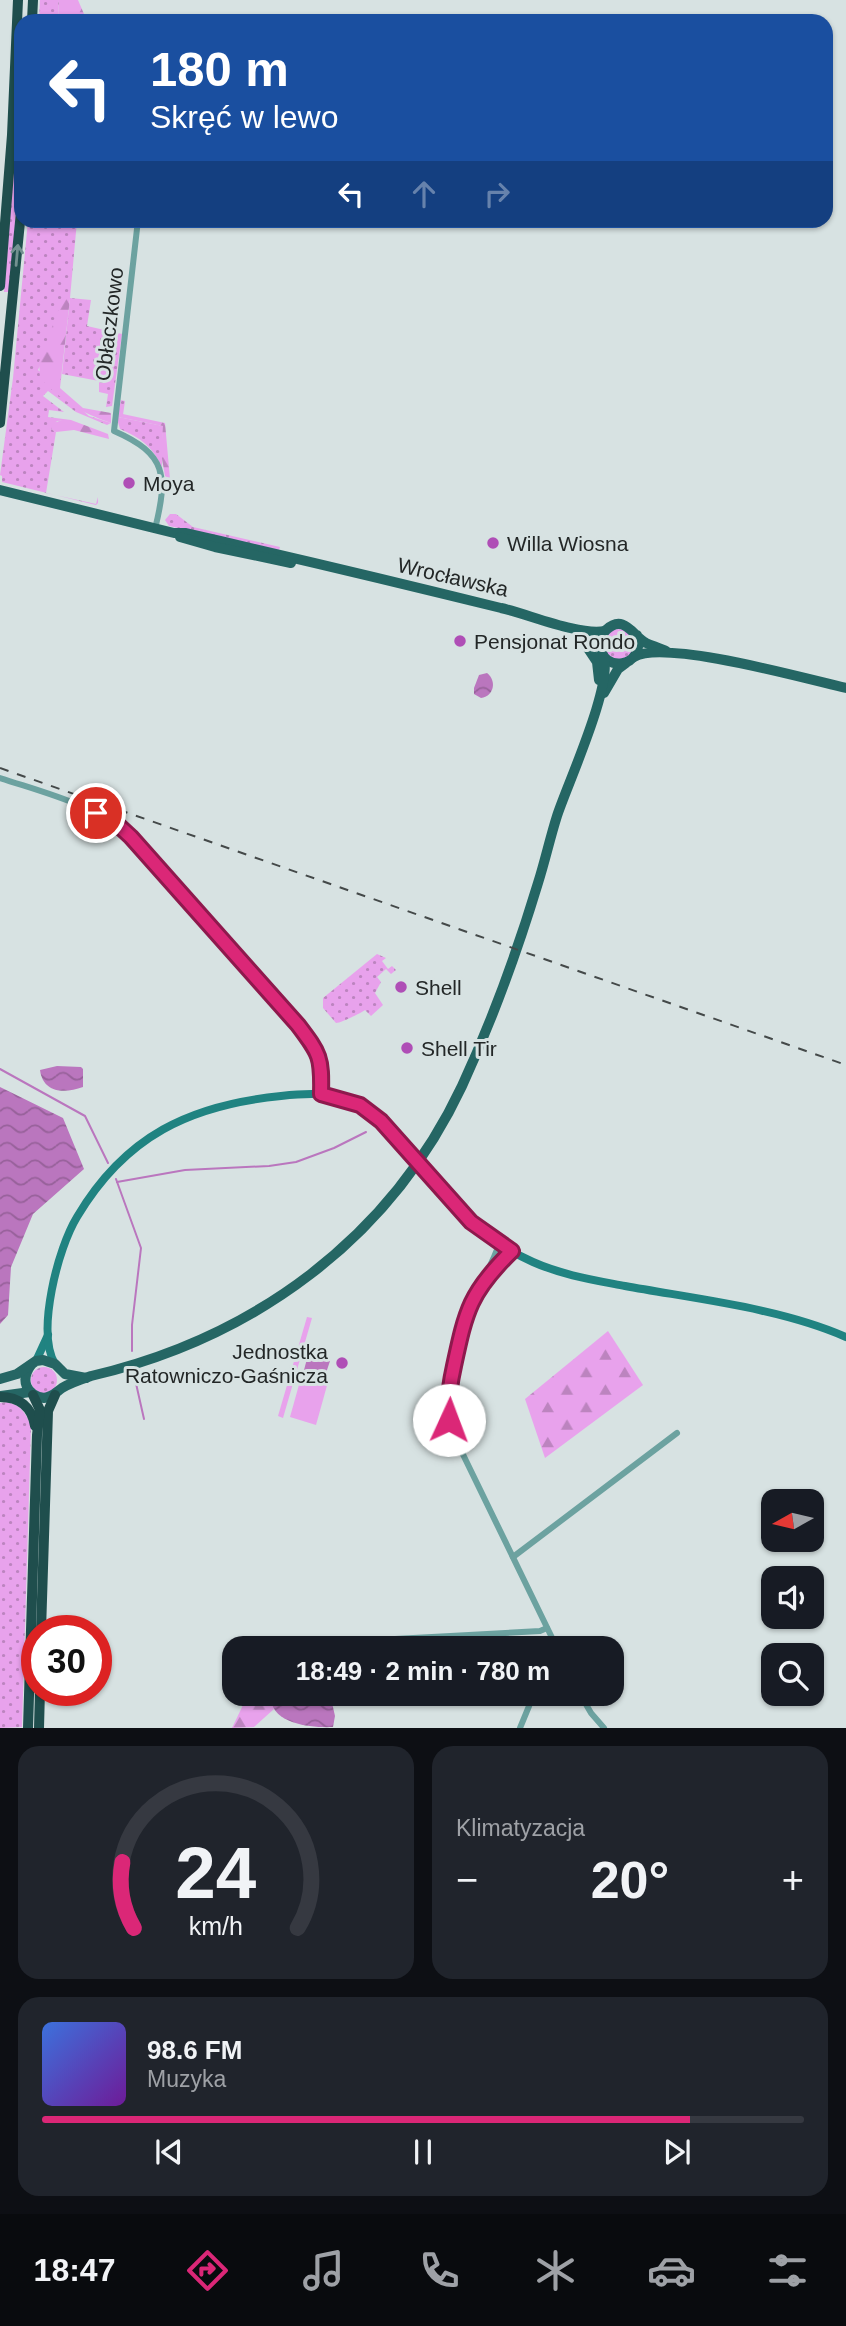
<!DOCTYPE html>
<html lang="pl">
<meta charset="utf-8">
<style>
:root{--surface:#171b24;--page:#20242c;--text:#f1f3f6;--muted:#9ea1a6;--line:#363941;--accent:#db2777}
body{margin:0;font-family:Helvetica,sans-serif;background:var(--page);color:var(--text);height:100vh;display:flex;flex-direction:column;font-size:26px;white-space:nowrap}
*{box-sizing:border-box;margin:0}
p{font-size:23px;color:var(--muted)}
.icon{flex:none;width:38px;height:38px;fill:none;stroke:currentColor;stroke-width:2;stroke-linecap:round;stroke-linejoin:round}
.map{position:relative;height:1728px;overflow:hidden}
.details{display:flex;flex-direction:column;gap:18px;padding:18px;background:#0d0f14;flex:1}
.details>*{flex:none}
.hud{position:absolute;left:14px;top:14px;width:819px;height:214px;border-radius:21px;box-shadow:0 2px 5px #0004;background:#1a4fa0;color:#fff;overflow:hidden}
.needle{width:46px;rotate:262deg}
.controls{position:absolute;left:761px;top:1489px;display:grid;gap:14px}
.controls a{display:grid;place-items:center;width:63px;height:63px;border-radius:14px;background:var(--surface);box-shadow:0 2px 5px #0004;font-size:35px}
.speed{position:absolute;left:21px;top:1615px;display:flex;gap:14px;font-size:35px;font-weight:700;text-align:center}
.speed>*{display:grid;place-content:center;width:91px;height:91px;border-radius:50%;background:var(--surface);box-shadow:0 2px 5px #0004;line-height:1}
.speed .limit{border:10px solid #d22;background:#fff;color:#111}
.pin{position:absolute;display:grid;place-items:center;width:60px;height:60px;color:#fff;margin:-30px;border:4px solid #fff;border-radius:50%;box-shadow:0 2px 7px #0007}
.me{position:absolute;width:77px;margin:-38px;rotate:2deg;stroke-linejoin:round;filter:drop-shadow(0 0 5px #0008)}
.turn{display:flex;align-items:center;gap:24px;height:147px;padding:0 21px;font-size:32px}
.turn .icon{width:91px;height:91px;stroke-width:2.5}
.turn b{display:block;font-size:49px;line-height:60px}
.lanes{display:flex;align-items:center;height:66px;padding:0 21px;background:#0003;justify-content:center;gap:35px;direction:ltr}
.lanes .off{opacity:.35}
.big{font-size:52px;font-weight:800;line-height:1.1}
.details .tile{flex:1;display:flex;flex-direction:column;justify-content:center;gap:10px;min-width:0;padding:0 24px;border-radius:21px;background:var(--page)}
.details .dial{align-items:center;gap:0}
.dial svg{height:182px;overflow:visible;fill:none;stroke:var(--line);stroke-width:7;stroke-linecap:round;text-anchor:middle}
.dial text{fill:var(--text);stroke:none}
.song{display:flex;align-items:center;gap:21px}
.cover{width:84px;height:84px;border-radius:10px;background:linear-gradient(135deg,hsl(220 70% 55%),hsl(280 70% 35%))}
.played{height:7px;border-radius:4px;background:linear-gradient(90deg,var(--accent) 85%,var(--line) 85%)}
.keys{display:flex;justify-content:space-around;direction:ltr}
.heat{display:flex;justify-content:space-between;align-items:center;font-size:38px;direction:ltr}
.details .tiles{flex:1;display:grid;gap:18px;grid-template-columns:1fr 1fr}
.tile:last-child{grid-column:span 2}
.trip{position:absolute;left:222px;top:1636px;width:402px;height:70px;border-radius:21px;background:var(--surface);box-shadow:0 2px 5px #0004;font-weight:800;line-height:70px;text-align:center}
.menu{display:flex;height:112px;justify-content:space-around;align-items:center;background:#090b0e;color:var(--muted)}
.menu .icon{width:49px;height:49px}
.menu .active{color:var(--accent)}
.menu b{font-size:32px;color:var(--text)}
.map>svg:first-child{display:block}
.grass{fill:url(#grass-dots)}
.forest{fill:url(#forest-firs)}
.park{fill:#e8a2ec}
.water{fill:url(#water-waves)}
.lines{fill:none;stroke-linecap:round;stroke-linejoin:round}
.stream{stroke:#ba76be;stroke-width:2}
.street{stroke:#6ca2a0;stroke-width:6}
.secondary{stroke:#208381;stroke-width:8}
.primary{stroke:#256664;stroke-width:10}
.highway{stroke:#1f4e4d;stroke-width:10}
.rail{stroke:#444949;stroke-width:2;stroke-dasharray:9 9;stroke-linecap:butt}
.oneway{stroke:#729190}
.route-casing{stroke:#8e194d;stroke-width:18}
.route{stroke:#db2777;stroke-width:12}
.poi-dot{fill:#af4eb6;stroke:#d7e2e2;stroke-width:2.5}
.labels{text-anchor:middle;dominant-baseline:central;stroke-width:6;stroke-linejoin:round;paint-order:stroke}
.street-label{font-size:21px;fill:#232727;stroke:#d7e2e2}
.poi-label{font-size:21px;fill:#232727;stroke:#d7e2e2;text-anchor:start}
</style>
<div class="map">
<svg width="846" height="1728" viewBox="0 0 846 1728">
<defs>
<pattern id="grass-dots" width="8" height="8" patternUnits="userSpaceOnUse" patternTransform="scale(1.75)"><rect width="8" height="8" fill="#e8a2ec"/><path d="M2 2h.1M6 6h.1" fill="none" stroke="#bc84bf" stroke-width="1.8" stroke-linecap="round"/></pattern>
<pattern id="forest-firs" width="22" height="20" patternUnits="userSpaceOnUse" patternTransform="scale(1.75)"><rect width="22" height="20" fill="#e8a2ec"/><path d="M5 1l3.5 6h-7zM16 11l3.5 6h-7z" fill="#bc84bf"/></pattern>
<pattern id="water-waves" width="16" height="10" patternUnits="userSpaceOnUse" patternTransform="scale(1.75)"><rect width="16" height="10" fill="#ba76be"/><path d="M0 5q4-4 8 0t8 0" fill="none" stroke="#97619a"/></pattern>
</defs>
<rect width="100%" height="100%" fill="#d7e2e2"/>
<g class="grass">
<path d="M40,0H59L58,21H39Z"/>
<path d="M21,37V147L10,292H4Z"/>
<path d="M28,221H77L70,298L91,300L87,326L122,334L112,406L106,407L108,394L99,392V381L62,374L70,298L38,370L89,416L111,423L107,425L76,412L48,391L43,396L64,412L49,410L48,417L71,420L57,421L51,429L56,432L46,493L96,504L98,497V503L96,505L2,482V476L0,475L13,378Z"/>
<path d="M121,400L125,401L123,415L118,414V417L163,426L162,468C154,448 140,437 120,429L117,419Z"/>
<path d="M170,514H176L193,527L280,547L279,550L169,526L165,520Z"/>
<circle cx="619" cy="644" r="15"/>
<path d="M377,954L386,958L382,961L388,969L392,966L396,970L391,974L386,969L377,977L381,982L375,993L383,1005L371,1016L365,1010C361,1013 341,1023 336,1023L323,1008V998Z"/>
<circle cx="44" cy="1380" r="13"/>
<path d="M6,1402C21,1405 25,1412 31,1426L22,1727L0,1728V1403Z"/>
</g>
<g class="forest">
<path d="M59,0H78L87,21H58Z"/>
<path d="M64,295L70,298L60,388L83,408L111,413V423C82,413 61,401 40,378L39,362Z"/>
<path d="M118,413L165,423L170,479L165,476L161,453L163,426L118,417Z"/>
<path d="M62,420H71L108,434L109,439L74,430L56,432L51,429V424Z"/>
<path d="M608,1331L643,1385L545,1458L525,1399Z"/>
<path d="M263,1694H275L271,1700L274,1709L254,1727L232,1728L243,1705Z"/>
</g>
<g class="park">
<path d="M307,1317L312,1318L283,1418L278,1416Z"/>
<path d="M302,1374L328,1382L316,1425L290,1417Z"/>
</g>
<g class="water">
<path d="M487,673C497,681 494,696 481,698L474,694V688L479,675Z"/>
<path d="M57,1066L81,1067L83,1069V1087C64,1094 43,1093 40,1070Z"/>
<path d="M0,1087L63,1118L84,1169L33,1214L11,1267L8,1315L0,1324Z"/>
<path d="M308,1355L330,1361L325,1376L304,1370Z"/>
<path d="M275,1694H330L335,1716L333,1727C314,1728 274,1725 271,1700Z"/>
</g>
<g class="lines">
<g class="stream">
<path d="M0,1069L85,1116L108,1163"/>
<path d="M116,1179L141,1248L132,1325V1351"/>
<path d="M117,1182L185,1170L269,1166L296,1162L334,1148L366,1132"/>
<path d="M135,1379L144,1419"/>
</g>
<g class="street">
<path d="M165,18V21"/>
<path d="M138,220L114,431C167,454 168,476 155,529"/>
<path d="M0,778C45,793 96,805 131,837L298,1025C320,1054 323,1057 321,1094"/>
<path d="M499,1244C491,1269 479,1284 469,1307C459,1329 447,1382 448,1407C448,1418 451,1428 455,1438L557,1648"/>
<path d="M491,1272L512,1251"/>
<path d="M513,1557L677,1433"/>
<path d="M303,1644L540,1631L547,1628"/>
<path d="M580,1694L591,1713L604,1728"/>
<path d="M520,1728L534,1694"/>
</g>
<g class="secondary">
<path d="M36,1361L48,1335"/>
<path d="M55,1364C36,1332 58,1248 77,1217C125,1136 190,1105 281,1096C308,1093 339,1091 363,1108C383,1122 399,1141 415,1160C450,1200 483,1240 533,1262C562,1275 594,1280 625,1286C696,1299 780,1308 846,1337"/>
</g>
<g class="primary">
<path d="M0,490L174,533H185C291,557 396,582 501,608C528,614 579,636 605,631"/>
<path d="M180,537L215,547L291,563"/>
<path d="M637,635C646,669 601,673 600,645C600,639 602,634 606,630C624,613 633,636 646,643C653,646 660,648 666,651"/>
<path d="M581,638L597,662L599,680"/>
<path d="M634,657C664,639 807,679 846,688"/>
<path d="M604,693L618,669L626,663"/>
<path d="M31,1365C20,1380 26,1395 44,1398C53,1397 55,1393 62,1388C70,1383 82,1379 91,1376C254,1338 390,1239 462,1086C491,1023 518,949 538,883C545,861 550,838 557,816C567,785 615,681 603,655"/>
<path d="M0,1379L17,1374L36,1361L43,1360L55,1364L65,1374L86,1378"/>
<path d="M1,1396L30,1392"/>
</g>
<g class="highway">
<path d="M32,21L33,0"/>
<path d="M0,286L12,135L18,0"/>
<path d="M0,423L21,212"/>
<path d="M0,1397C19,1397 32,1407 35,1426"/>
<path d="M41,1631L48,1411L55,1395"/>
<path d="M28,1728L37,1435L40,1410L33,1395"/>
<path d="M39,1728L40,1690"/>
</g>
<path class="rail" d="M0,768L846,1065"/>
</g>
<defs><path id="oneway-shaft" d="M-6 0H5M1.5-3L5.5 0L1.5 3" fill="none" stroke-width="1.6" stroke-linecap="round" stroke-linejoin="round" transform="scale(1.75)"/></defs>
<use class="oneway" href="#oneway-shaft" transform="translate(17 255) rotate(-85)"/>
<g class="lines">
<defs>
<path id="route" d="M96,813L118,825L131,837L298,1025C320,1054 322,1057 321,1094L360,1105L381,1121L471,1222L512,1251C470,1292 466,1310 454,1366C450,1384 447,1401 449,1420"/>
</defs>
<use href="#route" class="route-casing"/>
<use href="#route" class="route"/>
</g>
<g class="poi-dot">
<circle cx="129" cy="483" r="7"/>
<circle cx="493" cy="543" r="7"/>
<circle cx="460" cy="641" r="7"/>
<circle cx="401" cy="987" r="7"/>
<circle cx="407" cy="1048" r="7"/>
<circle cx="342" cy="1363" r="7"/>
</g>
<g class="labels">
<g class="street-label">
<text transform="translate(109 324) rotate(-83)">Obłaczkowo</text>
<text transform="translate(453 577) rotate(13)">Wrocławska</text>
</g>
<g class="poi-label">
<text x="143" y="483">Moya</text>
<text x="507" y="543">Willa Wiosna</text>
<text x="474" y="641">Pensjonat Rondo</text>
<text x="415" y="987">Shell</text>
<text x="421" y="1048">Shell Tir</text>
<text x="328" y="1351" text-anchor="end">Jednostka<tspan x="328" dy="24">Ratowniczo-Gaśnicza</tspan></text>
</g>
</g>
</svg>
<div class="controls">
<a><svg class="needle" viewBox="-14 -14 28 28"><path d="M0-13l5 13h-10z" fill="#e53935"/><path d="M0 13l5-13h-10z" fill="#9ea1a6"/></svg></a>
<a><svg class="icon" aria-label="sound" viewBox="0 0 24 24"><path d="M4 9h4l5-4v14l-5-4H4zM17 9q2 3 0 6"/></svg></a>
<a><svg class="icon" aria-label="search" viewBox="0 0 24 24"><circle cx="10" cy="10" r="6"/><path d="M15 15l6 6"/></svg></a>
</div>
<div class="speed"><div class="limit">30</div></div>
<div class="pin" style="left:96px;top:813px;background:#d93025"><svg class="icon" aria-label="arrive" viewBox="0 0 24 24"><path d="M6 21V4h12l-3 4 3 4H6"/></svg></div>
<svg class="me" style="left:449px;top:1420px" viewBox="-20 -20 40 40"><circle r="19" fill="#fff"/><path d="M0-13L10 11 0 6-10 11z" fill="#db2777"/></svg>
<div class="trip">18:49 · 2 min · 780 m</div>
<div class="hud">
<div class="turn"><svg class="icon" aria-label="left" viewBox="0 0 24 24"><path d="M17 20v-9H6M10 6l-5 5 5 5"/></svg><div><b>180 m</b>Skręć w lewo</div></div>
<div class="lanes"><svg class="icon" aria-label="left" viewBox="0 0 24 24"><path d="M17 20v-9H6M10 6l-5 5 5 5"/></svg><svg class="icon off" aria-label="ahead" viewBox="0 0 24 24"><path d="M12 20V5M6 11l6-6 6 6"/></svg><svg class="icon off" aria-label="right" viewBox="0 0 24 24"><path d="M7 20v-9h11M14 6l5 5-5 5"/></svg></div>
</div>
</div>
<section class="details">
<div class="tiles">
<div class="tile dial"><svg viewBox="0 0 100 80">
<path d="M14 69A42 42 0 1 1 86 69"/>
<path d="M14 69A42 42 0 0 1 9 40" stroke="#db2777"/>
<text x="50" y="56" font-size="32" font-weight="700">24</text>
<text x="50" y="72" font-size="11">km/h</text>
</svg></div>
<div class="tile"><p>Klimatyzacja</p>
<div class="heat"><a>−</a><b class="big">20°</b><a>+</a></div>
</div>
<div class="tile">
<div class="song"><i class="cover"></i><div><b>98.6 FM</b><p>Muzyka</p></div></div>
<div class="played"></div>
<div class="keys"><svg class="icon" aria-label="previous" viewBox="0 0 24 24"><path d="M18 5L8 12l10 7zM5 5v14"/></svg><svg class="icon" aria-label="pause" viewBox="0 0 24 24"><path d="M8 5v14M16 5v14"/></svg><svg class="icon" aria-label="next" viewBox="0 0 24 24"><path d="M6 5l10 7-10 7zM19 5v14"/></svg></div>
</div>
</div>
</section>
<nav class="menu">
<b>18:47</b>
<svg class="icon active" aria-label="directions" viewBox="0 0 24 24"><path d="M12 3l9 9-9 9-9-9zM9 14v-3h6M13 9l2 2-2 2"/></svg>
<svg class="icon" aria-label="music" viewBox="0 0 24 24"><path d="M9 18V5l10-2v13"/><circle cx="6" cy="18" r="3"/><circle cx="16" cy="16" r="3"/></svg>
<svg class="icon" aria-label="phone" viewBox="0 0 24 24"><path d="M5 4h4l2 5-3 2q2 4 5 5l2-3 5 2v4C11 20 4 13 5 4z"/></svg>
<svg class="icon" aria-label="climate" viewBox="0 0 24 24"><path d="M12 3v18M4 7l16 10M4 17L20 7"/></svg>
<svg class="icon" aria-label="car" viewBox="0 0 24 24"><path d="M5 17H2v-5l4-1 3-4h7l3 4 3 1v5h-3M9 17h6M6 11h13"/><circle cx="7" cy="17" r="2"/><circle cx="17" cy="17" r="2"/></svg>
<svg class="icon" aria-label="filters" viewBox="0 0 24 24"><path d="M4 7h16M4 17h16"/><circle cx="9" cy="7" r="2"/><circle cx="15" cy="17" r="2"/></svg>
</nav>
